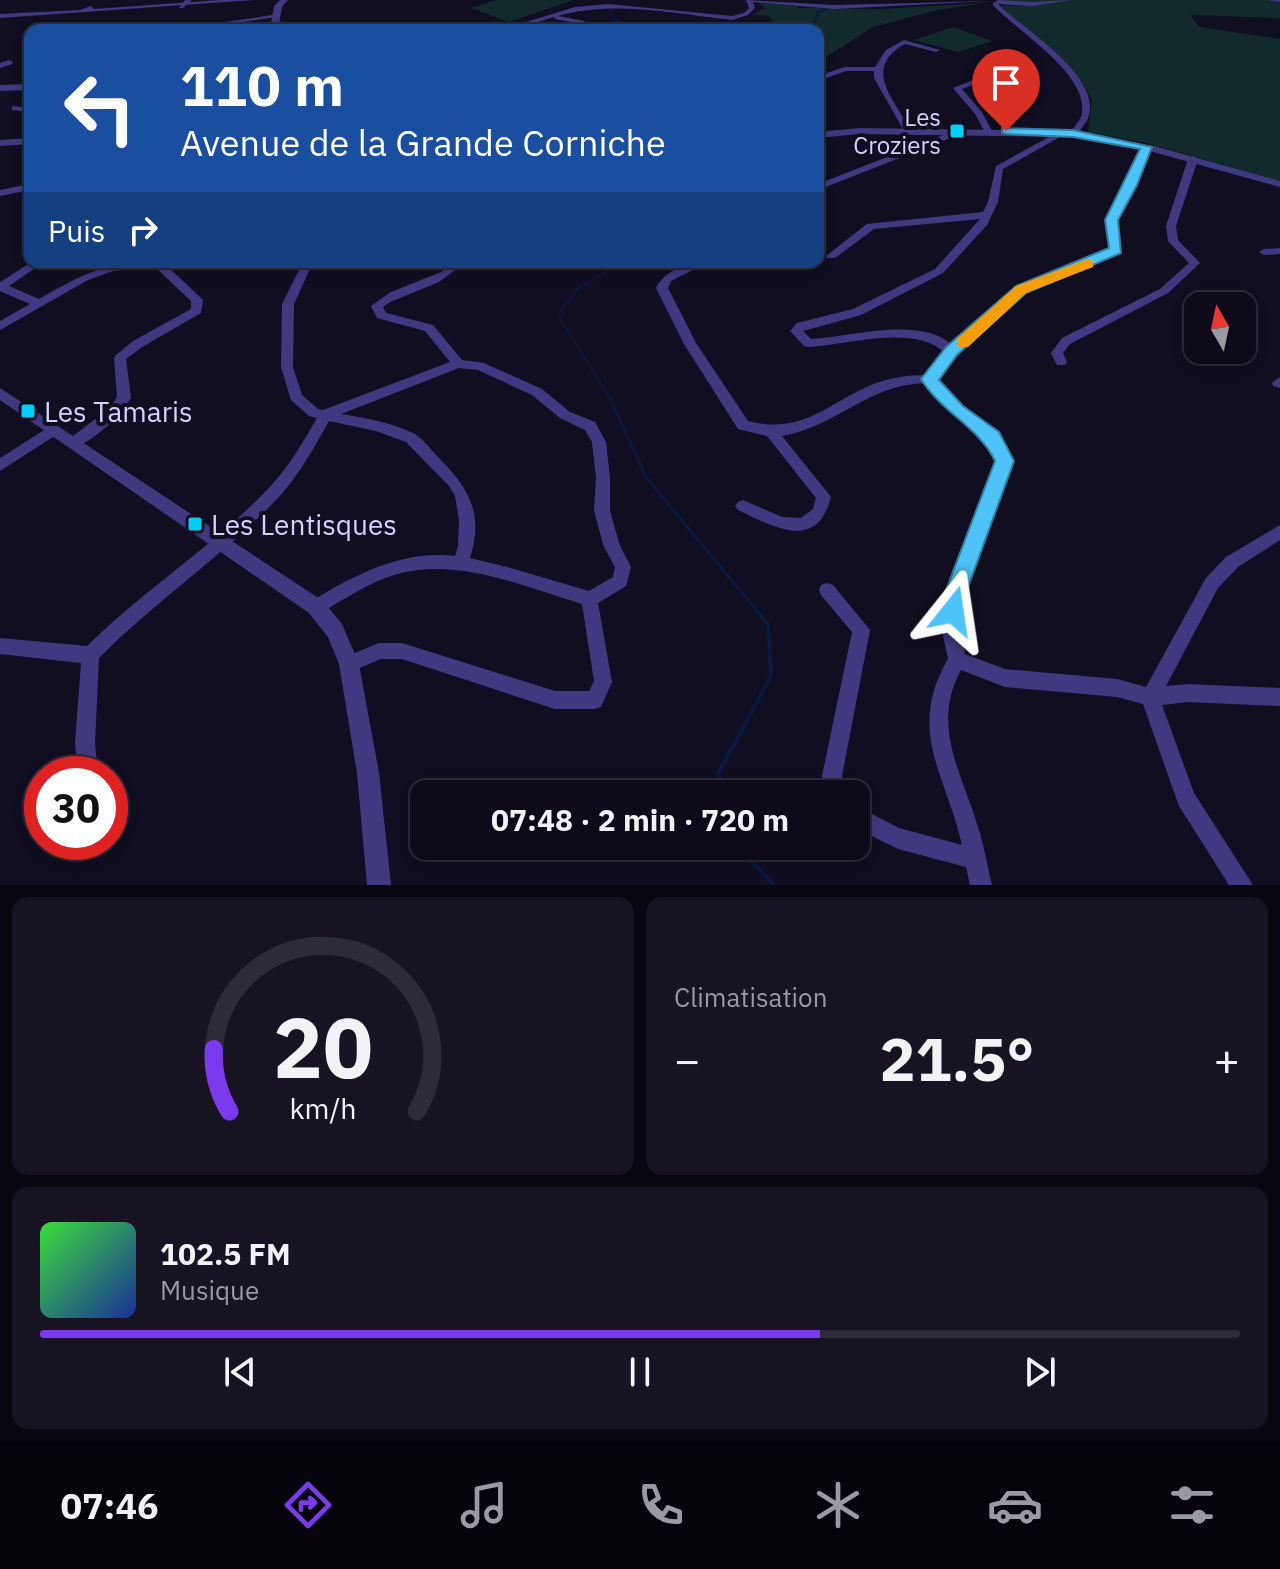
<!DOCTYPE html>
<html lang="fr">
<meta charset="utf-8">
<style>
:root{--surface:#0e0a1a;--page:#171323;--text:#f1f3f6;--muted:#9b9aa2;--line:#2e2b39;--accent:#7c3aed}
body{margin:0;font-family:"IBM Plex Sans",sans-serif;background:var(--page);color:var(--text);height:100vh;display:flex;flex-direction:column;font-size:30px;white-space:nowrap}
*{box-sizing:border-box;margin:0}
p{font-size:26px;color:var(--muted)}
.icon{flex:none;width:44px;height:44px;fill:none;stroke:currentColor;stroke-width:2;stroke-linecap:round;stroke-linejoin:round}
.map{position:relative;height:885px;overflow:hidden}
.side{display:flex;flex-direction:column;gap:12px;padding:12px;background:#08060e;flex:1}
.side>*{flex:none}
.banner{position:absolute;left:24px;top:24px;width:800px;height:244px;border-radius:16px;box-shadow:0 4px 12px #0003,0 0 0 2px var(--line);background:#1a4fa0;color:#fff;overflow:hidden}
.needle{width:52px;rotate:351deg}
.buttons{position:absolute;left:1184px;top:292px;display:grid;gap:16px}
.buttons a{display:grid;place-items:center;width:72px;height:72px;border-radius:16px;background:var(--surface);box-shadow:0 4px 12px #0003,0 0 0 2px var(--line);font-size:40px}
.speed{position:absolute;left:24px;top:756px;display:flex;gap:16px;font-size:40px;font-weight:700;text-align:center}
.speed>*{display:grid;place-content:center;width:104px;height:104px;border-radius:50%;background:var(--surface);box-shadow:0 4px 12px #0003,0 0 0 2px var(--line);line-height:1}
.speed .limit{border:12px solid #d22;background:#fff;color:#111}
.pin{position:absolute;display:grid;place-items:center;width:68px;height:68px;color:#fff;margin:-82px -34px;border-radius:50% 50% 50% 0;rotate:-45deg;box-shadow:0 0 8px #0007}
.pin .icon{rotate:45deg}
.me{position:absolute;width:88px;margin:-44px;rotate:15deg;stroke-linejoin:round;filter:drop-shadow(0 0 6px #0008)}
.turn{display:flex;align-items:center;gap:28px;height:168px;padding:0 24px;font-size:36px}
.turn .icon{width:104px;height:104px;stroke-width:2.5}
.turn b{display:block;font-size:56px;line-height:68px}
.then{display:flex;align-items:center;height:76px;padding:0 24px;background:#0003;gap:16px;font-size:30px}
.big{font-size:60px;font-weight:700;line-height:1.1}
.side .widget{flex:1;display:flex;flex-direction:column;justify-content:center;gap:12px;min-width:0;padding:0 28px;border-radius:16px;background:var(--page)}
.side .dial{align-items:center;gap:0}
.dial svg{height:208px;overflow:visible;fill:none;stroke:var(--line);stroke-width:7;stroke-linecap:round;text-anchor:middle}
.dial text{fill:var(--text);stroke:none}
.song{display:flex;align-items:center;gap:24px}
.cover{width:96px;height:96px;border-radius:12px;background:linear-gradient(135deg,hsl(120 70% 55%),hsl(230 70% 35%))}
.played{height:8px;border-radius:4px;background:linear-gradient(90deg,var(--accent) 65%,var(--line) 65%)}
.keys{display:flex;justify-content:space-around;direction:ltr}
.heat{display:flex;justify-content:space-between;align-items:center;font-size:44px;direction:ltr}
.side .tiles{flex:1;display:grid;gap:12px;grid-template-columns:1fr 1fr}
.widget:last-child{grid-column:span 2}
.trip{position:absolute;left:410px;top:780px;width:460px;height:80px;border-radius:16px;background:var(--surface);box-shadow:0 4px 12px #0003,0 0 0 2px var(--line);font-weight:700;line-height:80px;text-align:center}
.tabs{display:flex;height:128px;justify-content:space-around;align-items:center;background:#06040a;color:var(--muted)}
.tabs .icon{width:56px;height:56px}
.tabs .on{color:var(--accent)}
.tabs b{font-size:36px;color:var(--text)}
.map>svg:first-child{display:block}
.green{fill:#112b2c}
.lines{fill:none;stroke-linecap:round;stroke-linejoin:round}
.stream-far2{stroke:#0a1a3e;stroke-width:2}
.stream-far1{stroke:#0a1a3e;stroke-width:3}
.stream{stroke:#0a1a3e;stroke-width:4}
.minor{fill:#413980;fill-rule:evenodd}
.tertiary{fill:#413980;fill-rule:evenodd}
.route{fill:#4fc3f7;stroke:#337fa1;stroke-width:2}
.slow{fill:#f59e0b}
.poi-dot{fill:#03cef6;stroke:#120e22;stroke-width:3}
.labels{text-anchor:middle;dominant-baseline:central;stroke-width:8;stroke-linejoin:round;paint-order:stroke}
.far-poi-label{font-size:24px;fill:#d8cffe;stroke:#120e22;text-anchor:end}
.poi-label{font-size:28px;fill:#d8cffe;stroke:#120e22;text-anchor:start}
</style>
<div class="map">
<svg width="1280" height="885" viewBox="0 0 1280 885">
<rect width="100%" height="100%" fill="#120e22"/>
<g class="green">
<path d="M496,0H573L509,22L471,8Z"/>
<path d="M997,0H1280V18L1191,15L1199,27L1280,39V181L1146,143L1088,132L1092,101L1082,81L1000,6L1037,5Z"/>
<path d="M757,2L797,6L798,8L881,9L985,3L937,10L873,27L818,62V30H777L769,16L752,15L765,8Z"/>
<path d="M953,27L992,41L958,52L914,40Z"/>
</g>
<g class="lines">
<g class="stream-far2">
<path d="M609,7L613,17L629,30"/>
<path d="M805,30L814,25L818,12L828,9"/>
<path d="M610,398L558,315L577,289L622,262"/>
</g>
<path class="stream-far1" d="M609,396L646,477L758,612"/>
<g class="stream">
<path d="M725,794L718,774L771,676L768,624L756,610"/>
<path d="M744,846L747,856L774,885"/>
</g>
<g class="minor">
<path d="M185,0H192L183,8H179Z"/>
<path d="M746,0L834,5L991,1L834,9L753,2L755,8L748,15L732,20C675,14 613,0 558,16L584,21L590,30H584L580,24L555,19L554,17L511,30H501L575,7L608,4L732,16L744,13L749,8Z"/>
<path d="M998,0L1032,2L1072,0L1032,6L998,4C1023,29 1100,75 1089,115C1087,123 1080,129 1076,136L1069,134C1073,127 1081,121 1082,113C1088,73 1017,31 993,5V3Z"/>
<path d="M1268,0H1280V2Z"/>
<path d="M279,14L277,17L187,30H170Z"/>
<path d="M904,40L940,50L936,52L905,44C861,68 895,101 912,131L911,133L904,131L874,78V71H846L818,81V76L845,67H875L886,50Z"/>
<path d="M9,60L13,62L12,64L0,68V63Z"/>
<path d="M976,79H979V83L962,89L982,112L992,131L988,134L985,133L976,115L953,88Z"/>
<path d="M12,106L30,108V112L12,110Z"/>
<path d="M950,128L954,131L953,137L818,190V184L946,134L947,129Z"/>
<path d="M1060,131L1067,133L1003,169L998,202L987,225L943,273L861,315L803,331L811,339C851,337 918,316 951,344L1017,287L1110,248L1107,220L1126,185L1142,147L1149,145L1150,147L1136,185L1117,220L1120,252L1025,291L955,354L937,379L949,394L998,434L1011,461C991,517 952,595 965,654L1005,669L1117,679L1146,687L1206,578L1226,557L1280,525V540L1238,567L1218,588L1166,686L1188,684L1280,688V706L1188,702L1162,705L1194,793L1253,885H1229L1179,806L1143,704L1117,697L1005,687L961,670C931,725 961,771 977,824C984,844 987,865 992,885H970L966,867L898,849L856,828V806L899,828L962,845C946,774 906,731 948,659L943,635L949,590L997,461C982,424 948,415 926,383C868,384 838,426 782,436L831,497C817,552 774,527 738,510L735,506L738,502L743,500L782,517L801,518L813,509L816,498L767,436L738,429L684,344L656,288C665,270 689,262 708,262L671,281L668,288L696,343L748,421C802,435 825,405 871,385C889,378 907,375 926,375L944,352C913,324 847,345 808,347L804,346L790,331L797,323L853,309L935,269L980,219L874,229L835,258H827L826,256L867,224L983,212L988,202L996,166Z"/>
<path d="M30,138V144L0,146V140Z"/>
<path d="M1193,156L1198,159L1176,226L1178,240L1200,263L1168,293L1070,344L1063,353L1067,362L1065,365H1057L1051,353L1062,338L1160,289L1189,263L1168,241L1166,226L1188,159Z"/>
<path d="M30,184V190L0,196V190Z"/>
<path d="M1280,248V254L1264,255L1259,252L1264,249Z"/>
<path d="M32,262H44L9,286L39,299C88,271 106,262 163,262L203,300L201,313L142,347L126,359L131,398C118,418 96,439 74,448L69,447L67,443L69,439L110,408L117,397L114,358L116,355L133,341L191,309V301L154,266L113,271L88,280L0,330V321L30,304L0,291V282Z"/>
<path d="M303,262H313L294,304L293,367L302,395L318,409L323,410L450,362L425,331L377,318L371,306L391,292L441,272L447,267V262H457L458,268L439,282L390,302L383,307L386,313L433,325L462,360L484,363L542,389L570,412L595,422L606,442L610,478V511L620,546L631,567L626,586L598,603L612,682L601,707L594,709H555L402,659H380L349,673L343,670L340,664L343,658L379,643H402L555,691H589L594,681L582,604C522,586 456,556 394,575C368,583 345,599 322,612L316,615L310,612L308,607L310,602C355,575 401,550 455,556L458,546L459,521L455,496L449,486L406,442L376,431L329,421C314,448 299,475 278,498C223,556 155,601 99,658L95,743L98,774H78L75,743L81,663L0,654V638L87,646C144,590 212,547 268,489C288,468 302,444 317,418L309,416L291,400L281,367L282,304ZM459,368L478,370L532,395L560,418L585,430L592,442L596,478L594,511L604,547L615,567L613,577L589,591L507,567L470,558C485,511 467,486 435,454C429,447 421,437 413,433C390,422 365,418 341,414Z"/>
<path d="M1278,378H1280V388L1273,386L1272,383Z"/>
<path d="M54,424L61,429L59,433L0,471V458Z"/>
<path d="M827,583L833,585L870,630L842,776L847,794H827L822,776L852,632L821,595L819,590L821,585Z"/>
</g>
<g class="tertiary">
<path d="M220,0H254L0,18V14L80,10L91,6L94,9Z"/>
<path d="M280,0H288L282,7L278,30H270L274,6Z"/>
<path d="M30,84V90L0,91V85Z"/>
<path d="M859,128L1073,131L1154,146L1280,181V187L1153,152L1073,137L859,134L818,138V132Z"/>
<path d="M0,388L323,601L342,624L359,664L379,773L391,885H367L357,773L339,664L328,637L309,613L0,400Z"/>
</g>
</g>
<path class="route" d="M1002,128L1073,130L1152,147L1137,185L1118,220L1121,253L1026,293L957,355L939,380L963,406L999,432L1014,461L967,590L961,618L953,621L945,618L942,611L946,590L995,461C979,427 941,412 921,379L946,347L1016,286L1109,248L1105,220L1140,149L1073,137L1006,134L1002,133Z"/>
<path class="slow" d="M1088,259L1093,261V267L1026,293L968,347H957V339L1016,286Z"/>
<g class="poi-dot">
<rect x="949" y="123" width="16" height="16" rx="4"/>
<rect x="20" y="403" width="16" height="16" rx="4"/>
<rect x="187" y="516" width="16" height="16" rx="4"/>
</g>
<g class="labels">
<g class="far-poi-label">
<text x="941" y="117">Les<tspan x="941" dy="28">Croziers</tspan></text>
</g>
<g class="poi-label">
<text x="44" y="411">Les Tamaris</text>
<text x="211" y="524">Les Lentisques</text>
</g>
</g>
</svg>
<div class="buttons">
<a><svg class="needle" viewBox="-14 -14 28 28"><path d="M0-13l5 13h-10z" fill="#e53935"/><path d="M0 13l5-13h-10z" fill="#9b9aa2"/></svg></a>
</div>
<div class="speed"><div class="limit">30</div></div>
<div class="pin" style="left:1006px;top:131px;background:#d93025"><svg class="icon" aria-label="arrive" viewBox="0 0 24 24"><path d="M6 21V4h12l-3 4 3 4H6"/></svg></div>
<svg class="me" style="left:953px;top:611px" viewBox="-20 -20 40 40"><path d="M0-17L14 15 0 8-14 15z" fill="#4fc3f7" stroke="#fff" stroke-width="4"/></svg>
<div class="trip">07:48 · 2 min · 720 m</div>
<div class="banner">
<div class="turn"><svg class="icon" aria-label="left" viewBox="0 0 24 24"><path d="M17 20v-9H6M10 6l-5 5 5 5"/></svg><div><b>110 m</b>Avenue de la Grande Corniche</div></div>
<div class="then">Puis<svg class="icon" aria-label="right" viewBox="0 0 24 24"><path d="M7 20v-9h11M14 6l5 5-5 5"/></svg></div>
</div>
</div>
<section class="side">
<div class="tiles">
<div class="widget dial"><svg viewBox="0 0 100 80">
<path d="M14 69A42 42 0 1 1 86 69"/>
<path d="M14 69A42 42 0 0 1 8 45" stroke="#7c3aed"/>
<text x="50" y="56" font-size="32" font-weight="700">20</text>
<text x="50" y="72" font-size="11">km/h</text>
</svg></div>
<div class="widget"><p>Climatisation</p>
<div class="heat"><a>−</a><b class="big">21.5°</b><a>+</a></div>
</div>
<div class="widget">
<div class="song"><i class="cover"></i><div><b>102.5 FM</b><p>Musique</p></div></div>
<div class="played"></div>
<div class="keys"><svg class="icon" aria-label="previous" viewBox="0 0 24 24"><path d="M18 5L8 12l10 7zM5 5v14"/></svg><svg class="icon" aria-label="pause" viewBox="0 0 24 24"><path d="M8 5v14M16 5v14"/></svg><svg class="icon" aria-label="next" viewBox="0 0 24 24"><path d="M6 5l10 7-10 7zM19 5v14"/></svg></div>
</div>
</div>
</section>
<nav class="tabs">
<b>07:46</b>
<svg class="icon on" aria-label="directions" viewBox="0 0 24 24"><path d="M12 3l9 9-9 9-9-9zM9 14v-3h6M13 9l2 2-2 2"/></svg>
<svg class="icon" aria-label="music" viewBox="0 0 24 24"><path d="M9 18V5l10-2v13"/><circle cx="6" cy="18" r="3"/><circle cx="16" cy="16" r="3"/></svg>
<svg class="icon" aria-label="phone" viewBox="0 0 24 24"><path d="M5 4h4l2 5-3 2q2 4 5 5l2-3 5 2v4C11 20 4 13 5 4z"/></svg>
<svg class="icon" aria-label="climate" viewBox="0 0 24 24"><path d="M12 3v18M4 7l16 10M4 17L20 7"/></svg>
<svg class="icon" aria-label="car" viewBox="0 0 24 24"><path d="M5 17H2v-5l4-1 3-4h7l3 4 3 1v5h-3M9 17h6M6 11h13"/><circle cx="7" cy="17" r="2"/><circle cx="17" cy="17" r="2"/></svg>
<svg class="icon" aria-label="filters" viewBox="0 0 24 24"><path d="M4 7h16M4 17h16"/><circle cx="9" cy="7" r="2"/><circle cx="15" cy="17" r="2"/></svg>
</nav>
